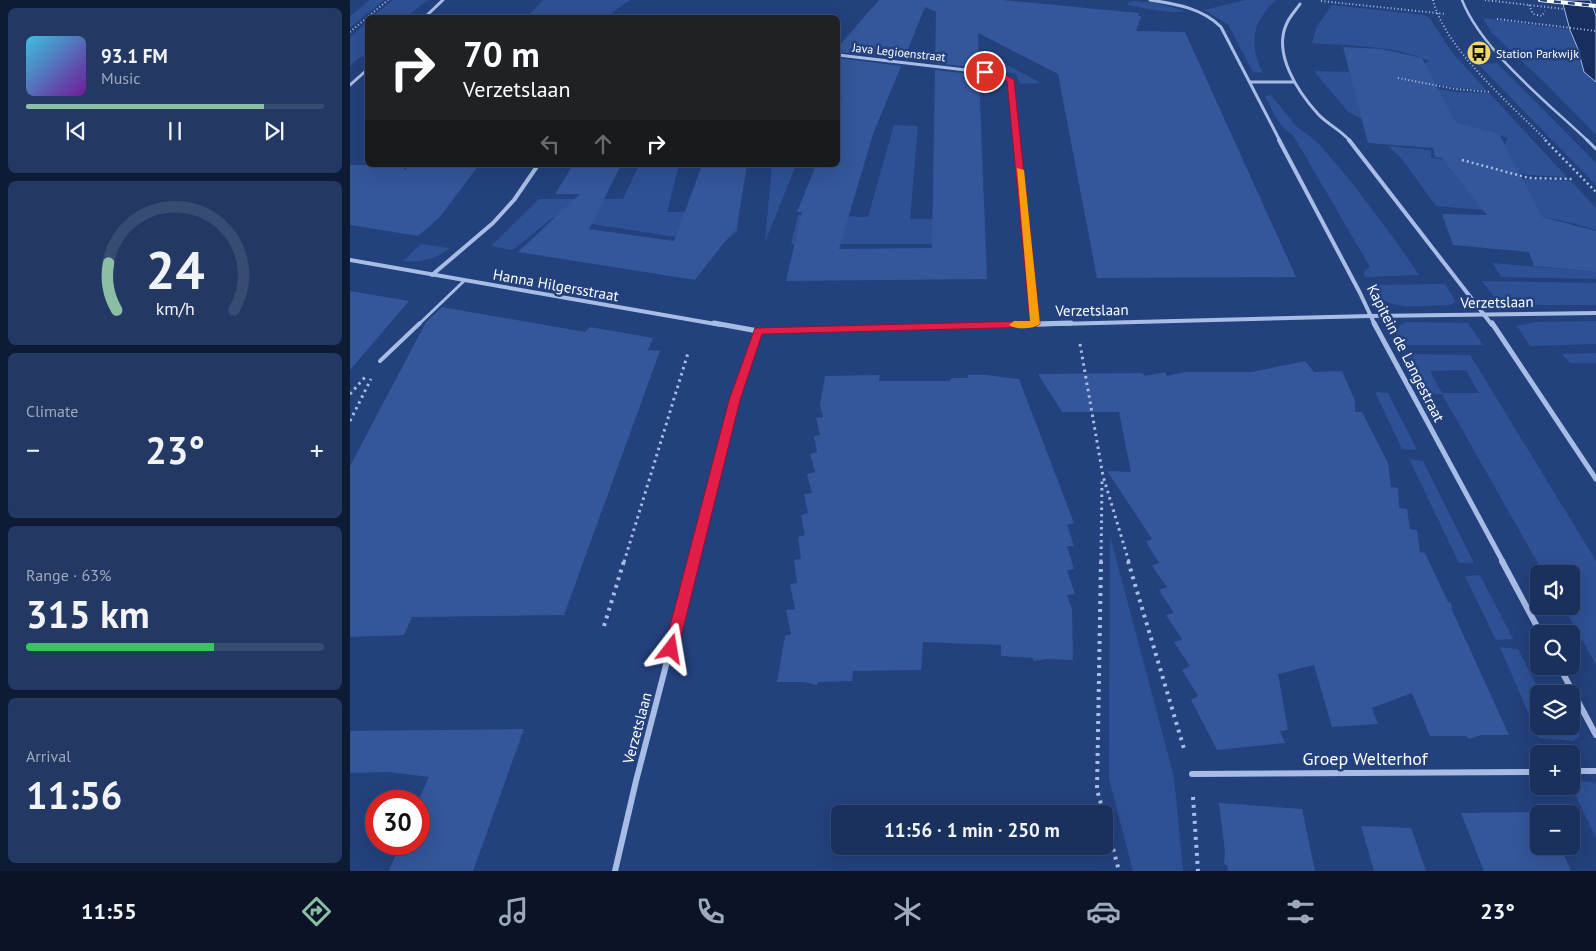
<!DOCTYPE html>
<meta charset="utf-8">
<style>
:root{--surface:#1a315e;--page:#233964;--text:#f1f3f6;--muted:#9fa9bc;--line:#384c73;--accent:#8abfa5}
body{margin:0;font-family:"PT Sans",sans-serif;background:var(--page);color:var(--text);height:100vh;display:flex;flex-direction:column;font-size:19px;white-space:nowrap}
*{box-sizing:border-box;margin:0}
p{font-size:16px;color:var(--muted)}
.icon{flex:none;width:28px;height:28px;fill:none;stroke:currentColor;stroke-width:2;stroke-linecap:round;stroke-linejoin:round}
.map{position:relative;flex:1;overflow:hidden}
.drawer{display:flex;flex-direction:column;gap:8px;padding:8px;background:#0e1b34;width:350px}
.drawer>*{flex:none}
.top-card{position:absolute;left:15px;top:15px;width:475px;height:152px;border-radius:8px;box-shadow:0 5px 20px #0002,0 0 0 1px var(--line);background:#202124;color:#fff;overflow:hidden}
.controls{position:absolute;left:1180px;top:565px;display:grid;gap:10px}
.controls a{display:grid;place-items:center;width:50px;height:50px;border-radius:8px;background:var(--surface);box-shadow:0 5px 20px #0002,0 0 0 1px var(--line);font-size:25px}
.speed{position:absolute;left:15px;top:790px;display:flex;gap:10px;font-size:25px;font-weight:700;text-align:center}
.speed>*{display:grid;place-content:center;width:65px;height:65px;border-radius:50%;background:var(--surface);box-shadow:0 5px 20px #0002,0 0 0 1px var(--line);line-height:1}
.speed .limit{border:8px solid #d22;background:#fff;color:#111}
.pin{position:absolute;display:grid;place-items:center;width:42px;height:42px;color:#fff;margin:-21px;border:2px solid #fff;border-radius:50%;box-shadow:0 1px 5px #0007}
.me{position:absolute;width:55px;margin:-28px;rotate:14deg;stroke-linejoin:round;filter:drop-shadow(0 0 4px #0008)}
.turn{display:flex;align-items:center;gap:18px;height:105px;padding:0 15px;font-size:22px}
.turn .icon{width:65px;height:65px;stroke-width:2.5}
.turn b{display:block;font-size:35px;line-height:42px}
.lanes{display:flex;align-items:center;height:48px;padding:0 15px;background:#0003;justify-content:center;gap:25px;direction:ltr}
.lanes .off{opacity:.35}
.big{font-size:38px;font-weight:600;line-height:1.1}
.drawer .card{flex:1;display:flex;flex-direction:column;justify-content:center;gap:8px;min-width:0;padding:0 18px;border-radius:8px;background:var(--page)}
.drawer .dial{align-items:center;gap:0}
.dial svg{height:130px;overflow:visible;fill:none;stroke:var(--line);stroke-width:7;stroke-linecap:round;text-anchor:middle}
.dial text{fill:var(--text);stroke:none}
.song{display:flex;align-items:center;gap:15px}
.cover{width:60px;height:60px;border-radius:8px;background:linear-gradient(135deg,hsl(190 70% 55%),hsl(280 70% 35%))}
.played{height:5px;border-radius:2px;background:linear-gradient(90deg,var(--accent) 80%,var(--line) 80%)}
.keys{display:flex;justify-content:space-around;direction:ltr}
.heat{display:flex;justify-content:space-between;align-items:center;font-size:28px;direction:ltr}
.charge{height:8px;border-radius:4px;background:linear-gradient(90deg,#34c759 63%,var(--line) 0)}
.trip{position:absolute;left:481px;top:805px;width:282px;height:50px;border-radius:8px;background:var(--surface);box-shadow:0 5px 20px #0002,0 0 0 1px var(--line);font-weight:600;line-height:50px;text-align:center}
.tabs{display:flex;height:80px;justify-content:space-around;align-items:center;background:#0a1426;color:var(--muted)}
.tabs .icon{width:35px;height:35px}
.tabs .active{color:var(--accent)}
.tabs b{font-size:22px;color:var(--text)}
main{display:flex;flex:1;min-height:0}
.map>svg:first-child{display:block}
.green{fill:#2e5195;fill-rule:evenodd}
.water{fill:#182f5e;stroke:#9cb7e7}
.building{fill:#34569a}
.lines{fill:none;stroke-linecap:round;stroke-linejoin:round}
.path-far3{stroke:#a8bde6;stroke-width:2;stroke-dasharray:1 2.5;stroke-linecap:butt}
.path-far2{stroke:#a8bde6;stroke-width:2.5;stroke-dasharray:2 3;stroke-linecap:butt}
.path-far1{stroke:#a8bde6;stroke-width:3;stroke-dasharray:2.5 4;stroke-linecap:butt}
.path{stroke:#a8bde6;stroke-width:4;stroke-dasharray:3 5;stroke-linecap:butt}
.lane-far2{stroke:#a8bde6;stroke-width:2.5}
.lane-far1{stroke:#a8bde6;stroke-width:3}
.lane{stroke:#a8bde6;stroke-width:4}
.street-far3{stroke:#a8bde6;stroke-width:3}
.street-far2{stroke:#a8bde6;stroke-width:4}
.street-far1{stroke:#a8bde6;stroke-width:5}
.street{stroke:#a8bde6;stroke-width:6}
.rail-casing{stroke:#fff;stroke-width:4}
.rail{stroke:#23417d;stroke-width:2.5;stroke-dasharray:7;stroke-linecap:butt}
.route{fill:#e11d48;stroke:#92132f}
.slow{fill:#f59e0b}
.labels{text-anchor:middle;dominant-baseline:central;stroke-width:5;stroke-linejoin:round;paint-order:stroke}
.far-street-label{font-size:12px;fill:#fff;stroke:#23417d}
.far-poi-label{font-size:12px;fill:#fff;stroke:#23417d;text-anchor:start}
.street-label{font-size:15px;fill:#fff;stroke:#23417d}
.near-street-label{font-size:18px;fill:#fff;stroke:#23417d}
</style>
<main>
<section class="drawer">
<div class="card">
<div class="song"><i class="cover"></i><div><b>93.1 FM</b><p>Music</p></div></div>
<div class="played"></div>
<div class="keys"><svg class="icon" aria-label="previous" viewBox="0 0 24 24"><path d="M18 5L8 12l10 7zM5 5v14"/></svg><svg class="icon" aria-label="pause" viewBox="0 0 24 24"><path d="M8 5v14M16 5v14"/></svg><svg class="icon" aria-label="next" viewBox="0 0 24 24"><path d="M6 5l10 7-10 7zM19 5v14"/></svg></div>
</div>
<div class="card dial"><svg viewBox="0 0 100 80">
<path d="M14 69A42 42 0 1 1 86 69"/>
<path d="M14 69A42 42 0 0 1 9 40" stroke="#8abfa5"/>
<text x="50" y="56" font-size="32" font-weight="700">24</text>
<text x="50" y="72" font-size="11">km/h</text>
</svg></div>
<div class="card"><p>Climate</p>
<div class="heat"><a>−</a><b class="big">23°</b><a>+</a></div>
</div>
<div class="card"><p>Range · 63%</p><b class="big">315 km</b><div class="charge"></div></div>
<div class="card"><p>Arrival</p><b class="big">11:56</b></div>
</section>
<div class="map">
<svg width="1246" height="871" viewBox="0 0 1246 871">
<rect width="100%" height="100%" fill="#23417d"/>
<g class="green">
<path d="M20,0H34L0,28V16Z"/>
<path d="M43,0H80L76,1L57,17H22Z"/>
<path d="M193,0H280L259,15L251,17H177Z"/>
<path d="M896,0H926C901,23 899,44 913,73L903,72L878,24C869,20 863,14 854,10Z"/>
<path d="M784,1L806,3L835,11C821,15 793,7 777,5L779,2Z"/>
<path d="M982,5L1073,15L1079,17L1101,51L1136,90L1107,88L1054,78L1079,61C1044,45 1000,46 962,43L967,26Z"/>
<path d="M1133,18L1220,30L1228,49L1234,72L1246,82V135L1194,82L1141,32Z"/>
<path d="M17,22V56L10,57L0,66V37Z"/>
<path d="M648,60L691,83L670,84L666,74L641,69L644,61Z"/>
<path d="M1147,63L1246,163V185L1128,64Z"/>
<path d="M964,71L1007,72L1104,92L1139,93L1217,177L1178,175L1140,165L1163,163L1160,154L1150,152L1158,138C1107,121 1064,120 1012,119L998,112Z"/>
<path d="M921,95L945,125L968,143L999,179L1042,236L1069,275L1015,277L1014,272L1020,267L943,135C928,127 923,111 915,96Z"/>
<path d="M544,125L568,126L560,219H633L634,244H441L448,215L518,217Z"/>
<path d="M1038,146L1081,150V158L1110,161L1169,179L1221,181L1246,208V230C1194,213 1141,211 1086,206L1051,158Z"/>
<path d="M289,165H329L317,212L389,210L387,231L372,244L202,218L163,250L141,246L189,199H273Z"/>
<path d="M422,165H446L415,242Z"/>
<path d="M71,244L99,248L98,250C84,259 70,263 53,261Z"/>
<path d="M1143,263L1246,272V279L1151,277Z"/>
<path d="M1132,281L1246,283V305H1162L1149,303Z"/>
<path d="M1095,284L1106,302L1099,305C1072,305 1033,314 1018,285Z"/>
<path d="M1246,321V344L1180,346L1167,326L1186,322Z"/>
<path d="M1056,322L1118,323L1133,345H1050L1046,332L1049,326Z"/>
<path d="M1246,353V363H1220L1212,354Z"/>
<path d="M1057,354L1120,355L1246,561V665L1213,606H1221V574H1194L1092,394H1078ZM1116,370L1129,393H1092L1080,371Z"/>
<path d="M1025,392L1038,393L1067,450L1052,449Z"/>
<path d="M1059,459L1073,461L1124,563H1109Z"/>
<path d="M760,536L824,777L833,871H783L759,779Z"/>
<path d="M1130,575L1163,639L1146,640L1115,576Z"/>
<path d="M1150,647L1168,649L1191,694H1189V726L1221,725L1225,726L1230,736L1223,741L1189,738Z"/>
<path d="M1221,781L1239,782L1246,784V838L1221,786Z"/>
</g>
<path class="water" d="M1212,0H1240L1246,16V82L1234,72L1228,49L1220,30Z"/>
<g class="building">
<path d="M529,0H652L789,13L788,16H791L786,31L835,32L946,277L747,278L708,74L628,33L629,68L585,63L586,12L575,7L554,59L488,52V47Z"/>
<path d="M993,47L1031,49L1072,58L1106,123L1149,134L1192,217L1246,231V272L1184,266L1179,252L1103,245L1092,214L1137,215L1092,158L1085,157L1083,148L1018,143Z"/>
<path d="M488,58L551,66L523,134L489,249L582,248L585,70L629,75L637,279L436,281L452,212H447L466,165H488V110L492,97H488Z"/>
<path d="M0,165H50L55,170L61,165H129L89,218L68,236L0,225Z"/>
<path d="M223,165H271L239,229L324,241L352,165H397L387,226L345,280L168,252L230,194H205Z"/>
<path d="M0,291L59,301L0,370Z"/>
<path d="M92,307L235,332L240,327L303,338L298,350L310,351L214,615L62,617L54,635L0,637V466L76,322Z"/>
<path d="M955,361L964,372L992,371L1005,401V412H1012L1038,463L1041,487L1048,488L1049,508L1057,509L1060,529L1067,530L1070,552L1075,553L1098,602L1101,603L1102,610L1159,735H1131L1119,739L1116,736H1080L1062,693L1022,708L1028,724L982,727L964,665L928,674L938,730L930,731L935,743L867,750L841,700L848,696L832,670L840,666L824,642L832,639L816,615L824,613L809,590L817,587L802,566L809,563L796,542L802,539L757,471L781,472L769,412H712L688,374L792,373L795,376L815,372L817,376L835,372H902Z"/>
<path d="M530,375L529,381H600L601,378H618L617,375H636L669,379L724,523L717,525L724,546H717L724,569L717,570L725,594L717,595L722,609L723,660L697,659L684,661L683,658L651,656V645L573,642L571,670L503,671L502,681L468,682L467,685L454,682H427L435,636L441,634L436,610L445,609L440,584L447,583L444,560L451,559L448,537L455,535L451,515L458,513L454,494L462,493L457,474L465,472L460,454L467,452L464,436L470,435L466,418L473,417L470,405L475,376Z"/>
<path d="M174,729L123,871H39L50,844H69L68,801L79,777L39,772L0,773V731Z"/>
<path d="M869,803L952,809L965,871H878L877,865L874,864L875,852Z"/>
<path d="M1194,812L1195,814H1189V846H1210L1221,871H1134L1111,813Z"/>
<path d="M1011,826L1061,828L1076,871H1024Z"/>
</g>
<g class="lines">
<g class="path-far3">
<path d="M1083,0C1095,49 1161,105 1197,141"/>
<path d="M1135,0L1214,9"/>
<path d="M971,1L1096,14"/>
<path d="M1179,5L1183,14L1192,16L1195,11"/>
<path d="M1147,19L1246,31"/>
<path d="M0,32L38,0"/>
<path d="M1048,78L1105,89L1141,92"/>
</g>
<g class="path-far2">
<path d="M1195,140L1246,192"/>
<path d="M1112,160L1179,178L1223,179"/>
</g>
<g class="path-far1">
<path d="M730,344L753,476L779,562"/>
<path d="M0,394L16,376"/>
<path d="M0,421L21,379"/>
<path d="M274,562L338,353"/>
<path d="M751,562L752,479"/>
</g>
<g class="path">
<path d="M751,561L747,790L754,814"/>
<path d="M778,561L835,752"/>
<path d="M254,626L274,561"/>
<path d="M1194,748L1213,749"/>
<path d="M843,797L848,871"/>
<path d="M755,818L769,871"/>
</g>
<path class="lane-far2" d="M1112,0C1132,51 1198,103 1238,141"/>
<g class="lane-far1">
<path d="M1237,140L1246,149"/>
<path d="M68,325L114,281"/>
</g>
<path class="lane" d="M30,361L70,323"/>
<g class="street-far3">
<path d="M800,0C826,4 852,8 871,27L930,141"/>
<path d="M950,4C946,10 940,16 937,23C922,53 948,92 968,114C977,124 991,130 1000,141"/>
<path d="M74,18L93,0"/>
<path d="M488,55L650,74L661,80L667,141"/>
<path d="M900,82H943"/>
<path d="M0,85L18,69"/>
</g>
<g class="street-far2">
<path d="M667,140L685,324"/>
<path d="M929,140L1010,293L1025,325"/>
<path d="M999,140L1142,325"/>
<path d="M0,260L371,325"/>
<path d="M82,275L143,223L164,200L188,165"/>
<path d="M670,325L1020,316L1246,313"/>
</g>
<g class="street-far1">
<path d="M364,323L408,331L721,323"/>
<path d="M1024,323L1153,562"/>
<path d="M1142,323L1246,479"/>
<path d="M343,562L385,400L408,331"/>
</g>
<g class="street">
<path d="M1152,561L1191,634"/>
<path d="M1209,666L1246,735"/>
<path d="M1221,771H1246"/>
<path d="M842,774L1189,772"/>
<path d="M265,871L286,781L343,561"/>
</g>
<defs>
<path id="rail" d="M1190,0L1246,6"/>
</defs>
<use href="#rail" class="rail-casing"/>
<use href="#rail" class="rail"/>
</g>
<path class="route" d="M635,69L652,73L664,80L690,324L685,327L412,334L390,400L328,649L326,653L321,655L316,653L314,649L379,400L405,328L680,321L657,81L648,76L632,73V70Z"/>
<path class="slow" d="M667,168L674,170L690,324C684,329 665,330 659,325L664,321H680Z"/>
<defs>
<symbol id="bus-disc" viewBox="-11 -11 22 22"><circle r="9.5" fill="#f0d86b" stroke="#23417d"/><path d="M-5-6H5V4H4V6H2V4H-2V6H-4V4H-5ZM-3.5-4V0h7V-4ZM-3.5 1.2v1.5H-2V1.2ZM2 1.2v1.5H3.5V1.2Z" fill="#111"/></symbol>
</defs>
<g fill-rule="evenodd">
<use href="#bus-disc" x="1115" y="39" width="28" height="28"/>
</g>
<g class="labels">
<g class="far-street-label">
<text transform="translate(549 52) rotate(6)">Java Legioenstraat</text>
</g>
<g class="far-poi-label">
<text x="1146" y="53">Station Parkwijk</text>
</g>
<g class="street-label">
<text transform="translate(206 285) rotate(10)">Hanna Hilgersstraat</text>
<text transform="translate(1147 302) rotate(-1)">Verzetslaan</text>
<text transform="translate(742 310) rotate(-1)">Verzetslaan</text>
<text transform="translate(1056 353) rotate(63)">Kapitein de Langestraat</text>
<text transform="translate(287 728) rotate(-75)">Verzetslaan</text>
</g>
<g class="near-street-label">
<text x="1015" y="758">Groep Welterhof</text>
</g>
</g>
</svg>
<div class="controls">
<a><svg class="icon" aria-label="sound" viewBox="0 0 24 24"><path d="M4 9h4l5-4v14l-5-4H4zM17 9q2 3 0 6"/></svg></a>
<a><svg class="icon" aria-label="search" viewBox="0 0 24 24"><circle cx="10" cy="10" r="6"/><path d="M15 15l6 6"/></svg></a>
<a><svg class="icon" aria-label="layers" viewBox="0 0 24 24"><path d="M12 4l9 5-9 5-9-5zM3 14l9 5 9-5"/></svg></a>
<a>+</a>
<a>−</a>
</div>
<div class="speed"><div class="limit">30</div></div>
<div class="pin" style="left:635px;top:72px;background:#d93025"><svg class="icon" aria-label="arrive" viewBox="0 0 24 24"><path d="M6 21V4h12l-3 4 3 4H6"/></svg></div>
<svg class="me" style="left:321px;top:649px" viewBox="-20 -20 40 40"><path d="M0-17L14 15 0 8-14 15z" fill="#e11d48" stroke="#fff" stroke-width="4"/></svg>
<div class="trip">11:56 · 1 min · 250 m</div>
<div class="top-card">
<div class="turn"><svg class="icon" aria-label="right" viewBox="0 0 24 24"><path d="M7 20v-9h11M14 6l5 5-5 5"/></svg><div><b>70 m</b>Verzetslaan</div></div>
<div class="lanes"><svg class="icon off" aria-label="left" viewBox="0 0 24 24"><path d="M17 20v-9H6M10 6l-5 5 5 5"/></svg><svg class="icon off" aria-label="ahead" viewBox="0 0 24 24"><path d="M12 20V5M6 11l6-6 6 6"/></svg><svg class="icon" aria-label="right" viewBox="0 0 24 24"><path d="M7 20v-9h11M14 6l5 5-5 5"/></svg></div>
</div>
</div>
</main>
<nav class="tabs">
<b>11:55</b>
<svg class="icon active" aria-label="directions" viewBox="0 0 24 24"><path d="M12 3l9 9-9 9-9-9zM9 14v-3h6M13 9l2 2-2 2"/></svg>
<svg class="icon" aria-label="music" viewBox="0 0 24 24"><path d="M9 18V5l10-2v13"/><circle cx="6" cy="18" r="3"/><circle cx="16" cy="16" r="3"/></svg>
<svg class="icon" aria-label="phone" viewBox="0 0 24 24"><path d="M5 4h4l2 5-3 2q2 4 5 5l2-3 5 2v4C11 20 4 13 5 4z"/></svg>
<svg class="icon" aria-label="climate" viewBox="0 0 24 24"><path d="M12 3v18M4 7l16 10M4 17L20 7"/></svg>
<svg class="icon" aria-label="car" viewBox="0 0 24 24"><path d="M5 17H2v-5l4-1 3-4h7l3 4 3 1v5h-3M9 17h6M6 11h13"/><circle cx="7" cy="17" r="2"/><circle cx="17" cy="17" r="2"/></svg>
<svg class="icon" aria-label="filters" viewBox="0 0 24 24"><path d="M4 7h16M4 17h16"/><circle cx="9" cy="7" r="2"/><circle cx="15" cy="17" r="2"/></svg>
<b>23°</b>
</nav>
